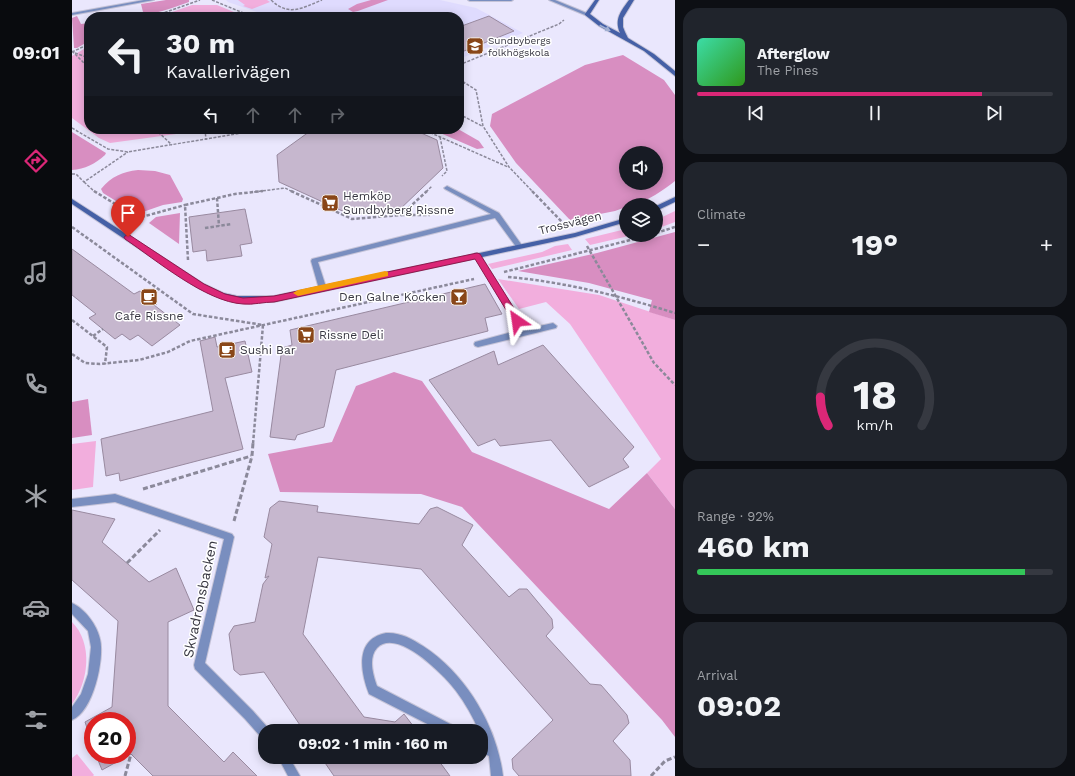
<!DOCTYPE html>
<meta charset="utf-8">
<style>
:root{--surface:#171b24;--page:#20242c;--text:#f1f3f6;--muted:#9ea1a6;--line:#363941;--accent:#db2777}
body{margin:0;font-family:"Work Sans",sans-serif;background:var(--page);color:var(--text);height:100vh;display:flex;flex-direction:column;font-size:15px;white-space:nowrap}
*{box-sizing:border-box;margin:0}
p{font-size:13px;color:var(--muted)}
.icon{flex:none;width:22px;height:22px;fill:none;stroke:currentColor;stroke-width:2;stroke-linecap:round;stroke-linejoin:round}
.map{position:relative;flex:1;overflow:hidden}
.sheet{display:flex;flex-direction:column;gap:8px;padding:8px;background:#0d0f14;width:400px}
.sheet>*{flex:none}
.hud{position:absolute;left:12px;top:12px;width:380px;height:122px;border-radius:16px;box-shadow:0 2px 10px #0003;background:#171b24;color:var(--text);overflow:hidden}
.buttons{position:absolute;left:547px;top:146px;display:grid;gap:8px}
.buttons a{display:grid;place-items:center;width:44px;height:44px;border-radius:50%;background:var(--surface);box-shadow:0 2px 10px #0003;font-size:20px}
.speed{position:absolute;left:12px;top:712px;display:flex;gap:8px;font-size:20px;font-weight:700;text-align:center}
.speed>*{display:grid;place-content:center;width:52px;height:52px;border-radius:50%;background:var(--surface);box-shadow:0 2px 10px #0003;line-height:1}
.speed .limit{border:6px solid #d22;background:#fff;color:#111}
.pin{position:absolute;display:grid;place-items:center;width:34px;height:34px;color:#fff;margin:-41px -17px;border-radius:50% 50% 50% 0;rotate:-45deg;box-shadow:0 0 4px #0007}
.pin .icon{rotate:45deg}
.me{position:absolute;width:44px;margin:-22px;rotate:328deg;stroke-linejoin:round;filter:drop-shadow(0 0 3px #0008)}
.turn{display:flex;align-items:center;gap:14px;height:84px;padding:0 16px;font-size:18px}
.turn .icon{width:52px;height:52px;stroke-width:2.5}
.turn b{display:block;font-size:28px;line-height:34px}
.lanes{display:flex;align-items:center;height:38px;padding:0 16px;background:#0003;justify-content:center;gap:20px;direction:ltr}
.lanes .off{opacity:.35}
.big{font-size:30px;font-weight:700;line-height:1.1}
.sheet .card{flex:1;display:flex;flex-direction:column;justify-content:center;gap:6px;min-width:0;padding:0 14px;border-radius:16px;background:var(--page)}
.sheet .dial{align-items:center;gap:0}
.dial svg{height:104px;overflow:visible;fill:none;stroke:var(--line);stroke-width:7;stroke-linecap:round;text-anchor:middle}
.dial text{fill:var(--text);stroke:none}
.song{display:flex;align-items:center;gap:12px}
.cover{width:48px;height:48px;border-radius:6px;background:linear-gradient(135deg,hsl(160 70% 55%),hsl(110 70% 35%))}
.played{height:4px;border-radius:2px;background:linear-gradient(90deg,var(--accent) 80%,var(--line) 80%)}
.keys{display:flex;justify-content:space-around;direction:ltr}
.heat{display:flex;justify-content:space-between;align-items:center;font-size:22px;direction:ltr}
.charge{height:6px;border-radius:3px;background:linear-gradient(90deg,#34c759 92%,var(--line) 0)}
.trip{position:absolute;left:186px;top:724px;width:230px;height:40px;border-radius:16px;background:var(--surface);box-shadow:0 2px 10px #0003;font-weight:700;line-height:40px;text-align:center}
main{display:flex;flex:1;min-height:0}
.tab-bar{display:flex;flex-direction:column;width:72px;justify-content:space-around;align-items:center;background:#090b0e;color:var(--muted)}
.tab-bar .icon{width:28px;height:28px}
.tab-bar .current{color:var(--accent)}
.tab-bar b{font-size:18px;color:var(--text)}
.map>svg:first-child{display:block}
.built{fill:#dfdbfe}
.green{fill:#f2aedd}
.forest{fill:#d88ec1;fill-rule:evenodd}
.building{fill:#c6b7ce;stroke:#998aa0}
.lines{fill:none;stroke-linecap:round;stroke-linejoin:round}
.lane-casing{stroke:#c6c4d8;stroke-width:2}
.street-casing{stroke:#c6c4d8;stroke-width:2}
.secondary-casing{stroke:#c6c4d8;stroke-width:2}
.path-far2{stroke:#8b899a;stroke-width:1.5;stroke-dasharray:3 1.5;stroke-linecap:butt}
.path-far1{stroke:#8b899a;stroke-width:2.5;stroke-dasharray:3.5 2;stroke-linecap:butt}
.path{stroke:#8b899a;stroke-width:3;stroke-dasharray:5 2.5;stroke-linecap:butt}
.lane{fill:#798ebf;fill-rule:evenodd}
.street{fill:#798ebf;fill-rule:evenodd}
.secondary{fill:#4560a6;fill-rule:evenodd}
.oneway{fill:#a2b0d2}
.route{fill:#db2777;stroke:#8e194d}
.slow{fill:#f59e0b}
.labels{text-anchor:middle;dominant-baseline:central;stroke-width:3;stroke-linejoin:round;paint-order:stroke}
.far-poi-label{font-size:10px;fill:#383742;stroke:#fff;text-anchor:start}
.poi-label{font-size:12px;fill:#383742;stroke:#fff;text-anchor:start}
.street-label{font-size:12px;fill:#383742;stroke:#fff}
.near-street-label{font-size:14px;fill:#383742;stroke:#fff}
</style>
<main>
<nav class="tab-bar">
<b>09:01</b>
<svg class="icon current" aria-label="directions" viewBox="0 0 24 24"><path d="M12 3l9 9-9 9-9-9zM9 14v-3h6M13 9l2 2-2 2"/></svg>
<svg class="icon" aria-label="music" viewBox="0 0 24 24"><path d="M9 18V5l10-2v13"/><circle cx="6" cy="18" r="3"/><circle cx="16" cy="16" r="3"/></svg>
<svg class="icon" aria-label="phone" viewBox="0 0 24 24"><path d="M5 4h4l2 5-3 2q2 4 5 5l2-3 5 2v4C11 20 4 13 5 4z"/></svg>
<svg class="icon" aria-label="climate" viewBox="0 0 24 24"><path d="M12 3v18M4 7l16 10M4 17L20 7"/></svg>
<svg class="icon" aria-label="car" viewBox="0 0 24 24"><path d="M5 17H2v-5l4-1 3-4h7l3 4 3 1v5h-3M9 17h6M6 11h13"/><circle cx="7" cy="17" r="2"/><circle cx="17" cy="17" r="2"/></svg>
<svg class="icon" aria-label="filters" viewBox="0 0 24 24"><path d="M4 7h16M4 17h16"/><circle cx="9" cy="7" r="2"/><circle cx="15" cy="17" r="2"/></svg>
</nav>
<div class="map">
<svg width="603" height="776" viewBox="0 0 603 776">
<rect width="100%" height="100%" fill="#eae7fd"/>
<path class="built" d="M154,0H368L404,8L451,33L387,59V17H199L156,2Z"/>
<g class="green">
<path d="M166,0H195L198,2L180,9L171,6L173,5Z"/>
<path d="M120,5H145L174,17H86Z"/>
<path d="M17,46V129H141L38,143L27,138L0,118V56Z"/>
<path d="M603,211V222L584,229V220Z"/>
<path d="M554,229V235H561L518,245L513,239Z"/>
<path d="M496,244L500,250L420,269L416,264L470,252L483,246Z"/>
<path d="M426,279L527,295L603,320V509L575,473L589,459L498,324L474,302L447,309Z"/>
<path d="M24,441L21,487L0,490V444Z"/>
<path d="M0,622C21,643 17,681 0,704Z"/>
<path d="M5,754L22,775L21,776H0V758Z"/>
</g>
<g class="forest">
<path d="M94,0H117V2C92,11 74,17 48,17L71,12L69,4Z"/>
<path d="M299,0H316L286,11L281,12L276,9L285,4Z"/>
<path d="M5,16L9,24L17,23V41L5,48H2L0,18Z"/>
<path d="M551,55L592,80L603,95V181C590,191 571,205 554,205V207L543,211L498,220L444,163L418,126L420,114L513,65ZM554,153H584V183H554Z"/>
<path d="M359,129H386L407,141L412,148L405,149Z"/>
<path d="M0,132L34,153L33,155C23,164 13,169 0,170Z"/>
<path d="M66,170L83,171L98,175L111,199L110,202L91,205L65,214L31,193L29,189C40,176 50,172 66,170Z"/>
<path d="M108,213L107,244L77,223L84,217Z"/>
<path d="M603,232V320L577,312L580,300L517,283L446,271L525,253Z"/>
<path d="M322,372L350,381L400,452L537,509L575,473L603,509V737L590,720L390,507L349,494L208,492L196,454L260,442L284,386Z"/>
<path d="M16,399L20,435L0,438V402Z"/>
</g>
<g class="building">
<path d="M417,16L442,31L387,53V27Z"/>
<path d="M241,129H340L365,140L371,168L325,212L277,214L207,182L205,155Z"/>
<path d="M173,209L180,243L168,245L170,256L135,261L134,250L121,252L117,217Z"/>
<path d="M0,249L62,294L68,291L85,304L82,305L108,325L80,346L66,335L58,340L50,334L43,339L17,318L24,314L0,295Z"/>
<path d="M413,284L430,314L413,318L416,331L264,370L252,427L225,435L223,440L198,437L210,348L220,345L218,330Z"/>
<path d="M143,337L145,347L173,341L180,372L153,378L171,449L48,481L47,473L34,476L29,439L141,411L128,341Z"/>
<path d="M471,345L562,447L551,459L557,467L517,487L479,440L428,446L423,439L406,446L357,380L422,351L426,365Z"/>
<path d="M207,501L246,506L245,512L347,524L358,509L365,507L401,525L390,545L437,597L447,589H455L480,619L481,628L474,636L518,684L529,685L555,715L557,723L541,741L558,760L559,776H447L441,769L440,759L481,720L349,569L246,557L231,634L292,717L323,722L332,714L345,731H232L192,672L168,675L162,670L157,634L162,626L183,622L191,584L197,576L193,578L200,544L192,537L198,508Z"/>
<path d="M0,510L43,519L30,542L77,582L104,568L122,610L96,622V706L152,762L161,752L185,776H81L59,754L30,770L24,755H55V721H21V745L13,722L40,707L46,621L0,580Z"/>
<path d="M249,757H364L378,776H262Z"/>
</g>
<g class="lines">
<defs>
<g id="lane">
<path d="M375,186L427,213L449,244L450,246L449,248H445L423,218L246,262L254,287L253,289H247L239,261L240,259L419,214L373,189L372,188Z"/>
<path d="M403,253H407L454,329L481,323L485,326L484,328L406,347L403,346L402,344L403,342L447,330L402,255Z"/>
<path d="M0,603C13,609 25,625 28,639C33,659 21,712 0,720V707L9,694L16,674L19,647L16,631L0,614Z"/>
</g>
<g id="street">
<path d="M72,0H82L0,15V13Z"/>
<path d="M396,0H441L439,1H398Z"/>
<path d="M477,0H483L517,14L513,15Z"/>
<path d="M43,494L160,534L162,537L133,663L181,711L197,729L198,731H193V738L189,737L173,719L123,669L122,665L152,539L43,502L0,507V499Z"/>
<path d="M314,633C328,632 340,639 351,646C394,674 425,726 431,776H419L417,756L409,752V741L412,742L409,735V731H407C401,717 393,703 384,691C372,675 325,627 305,648C296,658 301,675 305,686L384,727L385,731H369L297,694C288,671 283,639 314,633Z"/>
<path d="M206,757H217L228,776H216Z"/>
</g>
<g id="secondary">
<path d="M523,0H527L518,14L531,24L548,33C542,19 549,11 557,0H562L551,18V27L553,32L556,38L582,54L603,71V76L572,51L527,26L513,15V14Z"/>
<path d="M603,197V202L584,211V206Z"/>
<path d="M0,199L132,284L151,293L165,296H202L503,233L554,218V222L503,237L202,302L165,301L146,296L126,288L0,204Z"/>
</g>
</defs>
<use href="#lane" class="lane-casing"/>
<use href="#street" class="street-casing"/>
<use href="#secondary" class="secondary-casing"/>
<g class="path-far2">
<path d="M140,0L181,17"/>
<path d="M199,0C217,17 230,8 250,0"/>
<path d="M80,17L128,0"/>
<path d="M0,51L17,68"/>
<path d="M0,52L17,44"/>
<path d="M3,53L17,58"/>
<path d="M387,65L487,24L492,20"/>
<path d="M387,79L404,90L411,126L437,167L461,192"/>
<path d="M387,84L393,83"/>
<path d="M387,114L410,126"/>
<path d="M0,128L36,149L56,152L193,129"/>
<path d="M83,129L100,145"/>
<path d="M133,129L134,140"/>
<path d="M350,129L436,167"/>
<path d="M368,137L375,171L370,176"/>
<path d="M0,174H4L12,182L56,152"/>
<path d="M12,182L23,192"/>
<path d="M182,192L213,188L221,192"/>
<path d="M354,192L360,186"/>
</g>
<g class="path-far1">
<path d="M22,191L66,218L113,205"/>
<path d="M219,191L280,219L329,215L355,191"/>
<path d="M460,191L491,223"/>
<path d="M145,198L147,226"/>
<path d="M329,215H358"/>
<path d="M0,227L121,314L191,325L181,444"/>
<path d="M133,228L160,224"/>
<path d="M584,233L603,227"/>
<path d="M515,246L582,363L603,385"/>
<path d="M116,260L113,205L163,194L191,191"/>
<path d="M432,272L578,235"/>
<path d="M436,277C493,282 548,296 603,313"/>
<path d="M0,320L35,347L33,364"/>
<path d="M21,336L31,329"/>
<path d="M0,354L13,363L28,364L67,360L96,352L118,341L402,279"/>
</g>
<g class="path">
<path d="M71,489L179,456"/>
<path d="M162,521L180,456L181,443"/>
<path d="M55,563L88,530"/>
<path d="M53,776L59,754"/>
<path d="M579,776L593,761L603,757"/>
</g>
<use href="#lane" class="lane"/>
<use href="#street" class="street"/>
<use href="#secondary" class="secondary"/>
</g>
<defs><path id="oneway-solid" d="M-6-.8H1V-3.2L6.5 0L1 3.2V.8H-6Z"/></defs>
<use class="oneway" href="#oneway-solid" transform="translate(533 28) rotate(27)"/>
<path class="route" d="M56,234L132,284L153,294L171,298L202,296L405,253L408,254L450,321L445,324L442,323L403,259L202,302C192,302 181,305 171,304C134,302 84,260 53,239L52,237Z"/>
<path class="slow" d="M313,271L316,272V276L226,296L221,293L226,290Z"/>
<defs>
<symbol id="university-square" viewBox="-11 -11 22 22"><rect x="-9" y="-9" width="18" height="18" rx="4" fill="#894618" stroke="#fff"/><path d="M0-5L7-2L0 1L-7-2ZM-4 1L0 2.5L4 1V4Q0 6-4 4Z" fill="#fff"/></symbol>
<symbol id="supermarket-square" viewBox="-11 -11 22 22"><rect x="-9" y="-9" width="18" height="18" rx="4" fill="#894618" stroke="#fff"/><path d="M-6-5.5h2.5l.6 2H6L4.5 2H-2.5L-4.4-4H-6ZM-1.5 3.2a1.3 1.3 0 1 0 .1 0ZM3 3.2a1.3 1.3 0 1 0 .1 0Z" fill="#fff"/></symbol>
<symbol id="cafe-square" viewBox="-11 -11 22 22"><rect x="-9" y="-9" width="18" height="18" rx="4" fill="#894618" stroke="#fff"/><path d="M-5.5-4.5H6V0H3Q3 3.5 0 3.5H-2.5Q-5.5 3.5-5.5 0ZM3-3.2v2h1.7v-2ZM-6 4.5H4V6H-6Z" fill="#fff"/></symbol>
<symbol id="bar-square" viewBox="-11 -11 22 22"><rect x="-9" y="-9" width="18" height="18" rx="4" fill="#894618" stroke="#fff"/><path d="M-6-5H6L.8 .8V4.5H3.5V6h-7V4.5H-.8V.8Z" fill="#fff"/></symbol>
</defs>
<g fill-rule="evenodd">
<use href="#university-square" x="393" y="36" width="20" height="20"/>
<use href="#supermarket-square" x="248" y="193" width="20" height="20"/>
<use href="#cafe-square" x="67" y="287" width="20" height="20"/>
<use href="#bar-square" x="377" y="287" width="20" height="20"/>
<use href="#supermarket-square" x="224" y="325" width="20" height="20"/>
<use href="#cafe-square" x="145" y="340" width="20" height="20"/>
</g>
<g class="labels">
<g class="far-poi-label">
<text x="416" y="40">Sundbybergs<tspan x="416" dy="12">folkhögskola</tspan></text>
</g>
<g class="poi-label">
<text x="271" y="196">Hemköp<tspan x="271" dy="14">Sundbyberg Rissne</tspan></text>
<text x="374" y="297" text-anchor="end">Den Galne Kocken</text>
<text x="77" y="316" text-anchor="middle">Cafe Rissne</text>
<text x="247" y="335">Rissne Deli</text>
<text x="168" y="350">Sushi Bar</text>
</g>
<g class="street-label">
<text transform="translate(498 223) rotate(-14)">Trossvägen</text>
</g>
<g class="near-street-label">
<text transform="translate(128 599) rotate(-78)">Skvadronsbacken</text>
</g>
</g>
</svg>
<div class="buttons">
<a><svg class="icon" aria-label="sound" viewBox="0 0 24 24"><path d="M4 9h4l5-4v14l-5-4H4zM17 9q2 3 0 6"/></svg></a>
<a><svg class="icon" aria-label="layers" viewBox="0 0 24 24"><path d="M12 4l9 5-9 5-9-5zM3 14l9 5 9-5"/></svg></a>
</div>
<div class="speed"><div class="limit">20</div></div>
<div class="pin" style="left:56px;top:237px;background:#d93025"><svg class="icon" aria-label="arrive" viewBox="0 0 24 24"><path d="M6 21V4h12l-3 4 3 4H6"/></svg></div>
<svg class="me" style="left:445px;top:321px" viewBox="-20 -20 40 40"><path d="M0-17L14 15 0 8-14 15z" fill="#db2777" stroke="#fff" stroke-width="4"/></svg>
<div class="trip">09:02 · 1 min · 160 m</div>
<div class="hud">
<div class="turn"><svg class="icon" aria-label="left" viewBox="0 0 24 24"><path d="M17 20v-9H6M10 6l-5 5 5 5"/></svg><div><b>30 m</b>Kavallerivägen</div></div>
<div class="lanes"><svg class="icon" aria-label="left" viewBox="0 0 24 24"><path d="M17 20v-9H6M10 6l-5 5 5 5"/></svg><svg class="icon off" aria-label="ahead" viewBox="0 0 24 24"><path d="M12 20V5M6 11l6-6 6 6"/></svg><svg class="icon off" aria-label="ahead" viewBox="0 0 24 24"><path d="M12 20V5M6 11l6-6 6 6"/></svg><svg class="icon off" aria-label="right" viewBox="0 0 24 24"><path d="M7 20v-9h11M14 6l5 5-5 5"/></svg></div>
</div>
</div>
<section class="sheet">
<div class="card">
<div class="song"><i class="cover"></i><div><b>Afterglow</b><p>The Pines</p></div></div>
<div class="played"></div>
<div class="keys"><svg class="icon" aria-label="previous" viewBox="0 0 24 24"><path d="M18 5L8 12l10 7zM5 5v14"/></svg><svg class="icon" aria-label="pause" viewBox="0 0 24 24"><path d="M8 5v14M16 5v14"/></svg><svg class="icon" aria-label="next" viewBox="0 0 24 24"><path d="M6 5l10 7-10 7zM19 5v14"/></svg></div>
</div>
<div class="card"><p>Climate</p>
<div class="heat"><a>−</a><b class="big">19°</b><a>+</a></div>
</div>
<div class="card dial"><svg viewBox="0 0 100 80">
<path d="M14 69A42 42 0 1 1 86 69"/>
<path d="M14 69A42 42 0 0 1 8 47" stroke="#db2777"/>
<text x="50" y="56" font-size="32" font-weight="700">18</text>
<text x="50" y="72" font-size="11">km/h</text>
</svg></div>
<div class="card"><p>Range · 92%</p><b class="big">460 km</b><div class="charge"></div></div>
<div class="card"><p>Arrival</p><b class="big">09:02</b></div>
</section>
</main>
